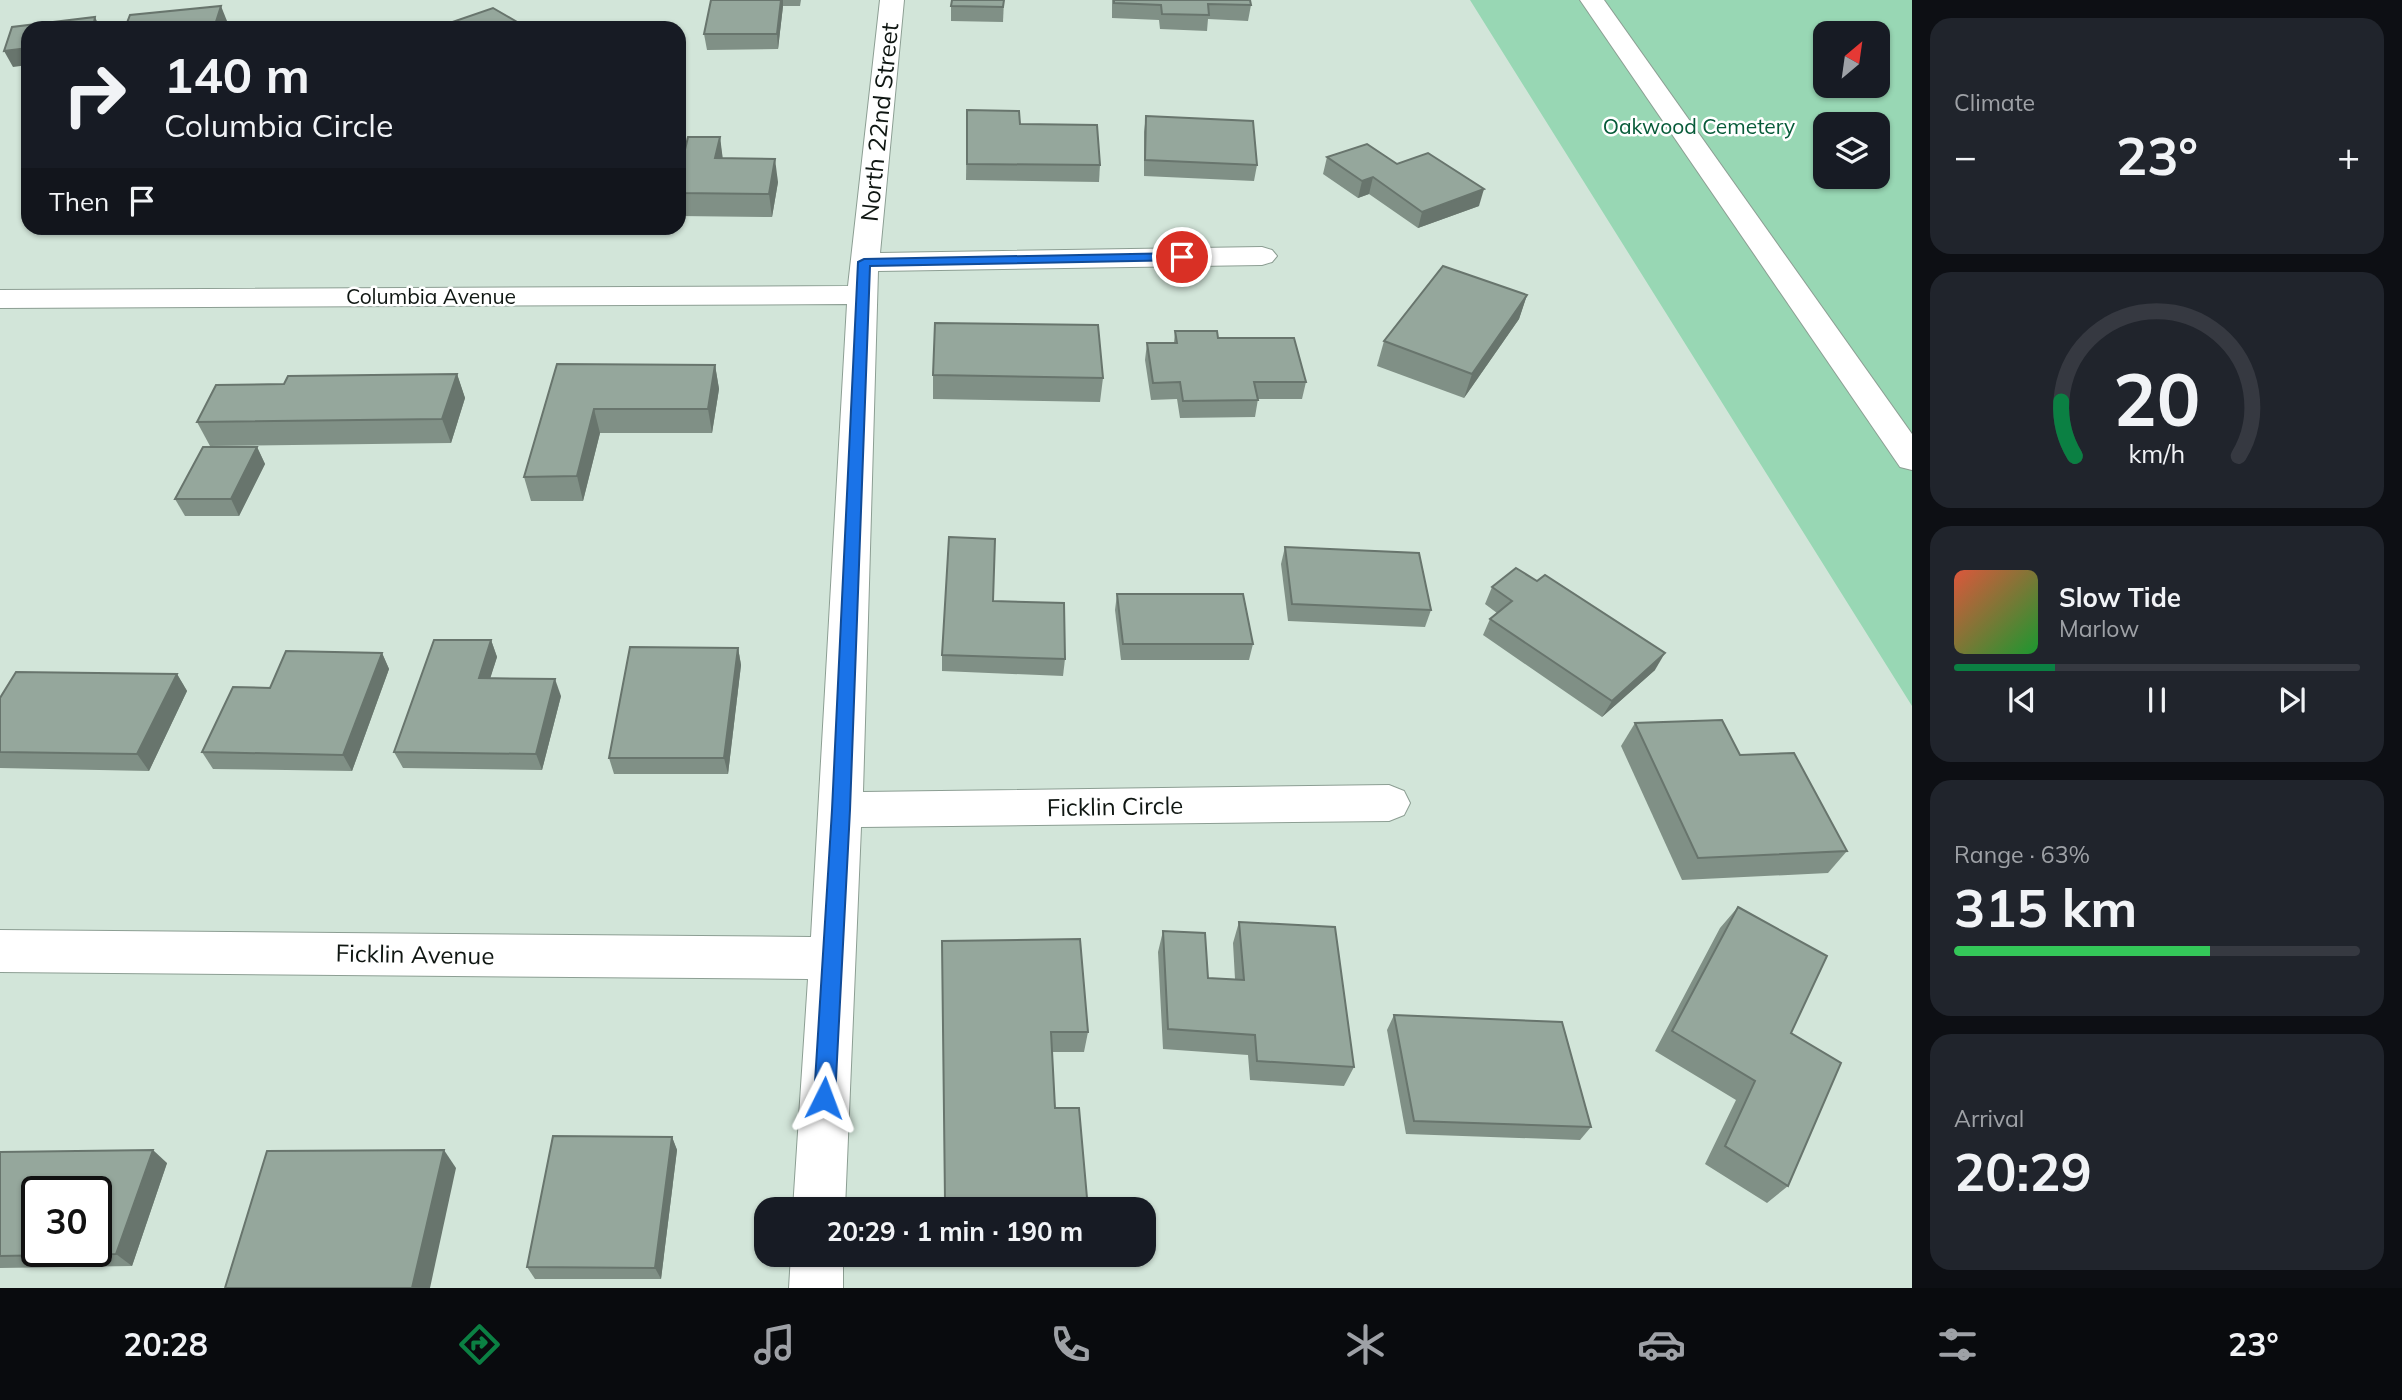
<!DOCTYPE html>
<meta charset="utf-8">
<style>
:root{--surface:#171b24;--page:#20242c;--text:#f1f3f6;--muted:#9ea1a6;--line:#363941;--accent:#0b8043}
body{margin:0;font-family:Mulish,sans-serif;background:var(--page);color:var(--text);height:100vh;display:flex;flex-direction:column;font-size:26px;white-space:nowrap}
*{box-sizing:border-box;margin:0}
p{font-size:23px;color:var(--muted)}
.icon{flex:none;width:38px;height:38px;fill:none;stroke:currentColor;stroke-width:2;stroke-linecap:round;stroke-linejoin:round}
.map{position:relative;flex:1;overflow:hidden}
.side{display:flex;flex-direction:column;gap:18px;padding:18px;background:#0d0f14;width:490px}
.side>*{flex:none}
.hud{position:absolute;left:21px;top:21px;width:665px;height:214px;border-radius:21px;box-shadow:0 2px 5px #0004;background:#171b24;color:var(--text);overflow:hidden}
.needle{width:46px;rotate:29deg}
.fabs{position:absolute;left:1813px;top:21px;display:grid;gap:14px}
.fabs a{display:grid;place-items:center;width:77px;height:77px;border-radius:14px;background:var(--surface);box-shadow:0 2px 5px #0004;font-size:35px}
.speed{position:absolute;left:21px;top:1176px;display:flex;gap:14px;font-size:35px;font-weight:700;text-align:center}
.speed>*{display:grid;place-content:center;width:91px;height:91px;border-radius:50%;background:var(--surface);box-shadow:0 2px 5px #0004;line-height:1}
.speed .limit{border:4px solid #111;border-radius:10px;background:#fff;color:#111}
.pin{position:absolute;display:grid;place-items:center;width:60px;height:60px;color:#fff;margin:-30px;border:4px solid #fff;border-radius:50%;box-shadow:0 2px 7px #0007}
.me{position:absolute;width:77px;margin:-38px;rotate:3deg;stroke-linejoin:round;filter:drop-shadow(0 0 5px #0008)}
.turn{display:flex;align-items:center;gap:24px;height:147px;padding:0 28px;font-size:32px}
.turn .icon{width:91px;height:91px;stroke-width:2.5}
.turn b{display:block;font-size:49px;line-height:60px}
.then{display:flex;align-items:center;height:66px;padding:0 28px;background:#0003;gap:14px;font-size:26px}
.big{font-size:52px;font-weight:700;line-height:1.1}
.side .tile{flex:1;display:flex;flex-direction:column;justify-content:center;gap:10px;min-width:0;padding:0 24px;border-radius:21px;background:var(--page)}
.side .dial{align-items:center;gap:0}
.dial svg{height:182px;overflow:visible;fill:none;stroke:var(--line);stroke-width:7;stroke-linecap:round;text-anchor:middle}
.dial text{fill:var(--text);stroke:none}
.song{display:flex;align-items:center;gap:21px}
.cover{width:84px;height:84px;border-radius:10px;background:linear-gradient(135deg,hsl(10 70% 55%),hsl(130 70% 35%))}
.played{height:7px;border-radius:4px;background:linear-gradient(90deg,var(--accent) 25%,var(--line) 25%)}
.keys{display:flex;justify-content:space-around;direction:ltr}
.heat{display:flex;justify-content:space-between;align-items:center;font-size:38px;direction:ltr}
.charge{height:10px;border-radius:5px;background:linear-gradient(90deg,#34c759 63%,var(--line) 0)}
.trip{position:absolute;left:754px;top:1197px;width:402px;height:70px;border-radius:21px;background:var(--surface);box-shadow:0 2px 5px #0004;font-weight:700;line-height:70px;text-align:center}
.tabs{display:flex;height:112px;justify-content:space-around;align-items:center;background:#090b0e;color:var(--muted)}
.tabs .icon{width:49px;height:49px}
.tabs .selected{color:var(--accent)}
.tabs b{font-size:32px;color:var(--text)}
main{display:flex;flex:1;min-height:0}
.map>svg:first-child{display:block}
.green{fill:#98d7b4;fill-rule:evenodd}
.lines{fill:none;stroke-linecap:round;stroke-linejoin:round}
.minor-casing{stroke:#8c9e93;stroke-width:2}
.minor{fill:#fff;fill-rule:evenodd}
.wall{fill:#809086}
.shaded-wall{fill:#68756d}
.building{fill:#95a79c;stroke:#68756d;stroke-width:2;fill-rule:evenodd}
.route{fill:#1a73e8;stroke:#114b97;stroke-width:2}
.labels{text-anchor:middle;dominant-baseline:central;stroke-width:5;stroke-linejoin:round;paint-order:stroke}
.far-park-label{font-size:21px;fill:#075b39;stroke:#fff}
.far-street-label{font-size:21px;fill:#0f1612;stroke:#fff}
.street-label{font-size:24px;fill:#0f1612;stroke:#fff}
</style>
<main>
<div class="map">
<svg width="1912" height="1288" viewBox="0 0 1912 1288">
<rect width="100%" height="100%" fill="#d2e5d9"/>
<path class="green" d="M1470,0H1912V706ZM1825,33H1878V86H1825ZM1825,124H1878V177H1825Z"/>
<g class="lines">
<defs>
<g id="minor">
<path d="M880,0H904L880,253L1262,247L1272,250L1277,256L1272,262L1262,265L878,271L863,792L1389,785L1404,791L1410,803L1404,815L1389,821L861,827L845,1209H793L808,979L0,972V930L811,937L847,304L0,308V290L848,286Z"/>
<path d="M1580,0H1604L1912,434V470L1900,467Z"/>
<path d="M791,1255H843V1288H789Z"/>
</g>
</defs>
<use href="#minor" class="minor-casing"/>
<use href="#minor" class="minor"/>
</g>
<g class="wall">
<path d="M711,0H801L800,6H783L778,49L707,50L704,34Z"/>
<path d="M1004,0L1003,22L951,21V6Z"/>
<path d="M1112,0H1250L1251,5L1248,21L1208,19L1207,31L1160,29L1159,20L1112,18Z"/>
<path d="M967,110L1100,165L1099,182L966,180Z"/>
<path d="M1146,116L1257,165L1254,181L1144,176V132Z"/>
<path d="M720,137L722,158L778,182L772,217L679,216V158H683Z"/>
<path d="M1327,157L1397,164L1479,206L1418,228L1369,194L1358,198L1323,174Z"/>
<path d="M1527,295L1519,319L1464,398L1377,366L1384,341Z"/>
<path d="M1175,331L1218,338L1306,382L1302,399H1258L1255,417L1180,418L1177,399L1151,400L1145,360L1147,343H1174Z"/>
<path d="M557,364L715,365L719,389L712,433H600L583,501H531L524,477Z"/>
<path d="M457,374L465,398L451,443L210,446L197,422L284,384Z"/>
<path d="M933,375L1103,378L1100,402L933,399Z"/>
<path d="M257,447L265,464L239,516H185L175,499Z"/>
<path d="M1285,547L1431,610L1425,627L1288,621L1281,564Z"/>
<path d="M1492,587L1655,670L1602,717L1483,635L1490,619L1497,613L1485,604Z"/>
<path d="M1117,594L1253,644L1249,660H1121L1115,610Z"/>
<path d="M993,601L1065,659L1063,676L942,671V655Z"/>
<path d="M491,640L497,657L490,678L561,696L542,770L403,768L394,752Z"/>
<path d="M738,648L741,665L728,774H614L609,758Z"/>
<path d="M382,653L389,669L352,771L213,769L202,752L270,688Z"/>
<path d="M177,674L187,691L149,771L0,768V698Z"/>
<path d="M1635,723L1740,755L1847,851L1828,873L1682,880L1621,746Z"/>
<path d="M1738,907L1791,1033L1788,1186L1767,1203L1705,1164L1736,1100L1655,1051L1720,928Z"/>
<path d="M1239,922L1354,1067L1344,1086L1250,1080L1248,1055L1163,1049L1158,952L1163,931L1208,978L1235,979L1233,943Z"/>
<path d="M942,941L1088,1032L1084,1052H1052L1055,1108L1087,1198L1084,1209H945Z"/>
<path d="M1394,1015L1591,1127L1580,1140L1406,1134L1387,1030Z"/>
<path d="M672,1137L677,1150L661,1279H535L527,1267Z"/>
<path d="M0,1152L167,1163L132,1266L0,1268Z"/>
</g>
<g class="shaded-wall">
<path d="M781,0H783V6L778,49L777,34Z"/>
<path d="M221,6L227,21L225,28H214Z"/>
<path d="M95,17L100,28H93Z"/>
<path d="M28,48V65L13,67L4,51Z"/>
<path d="M720,137L723,160L715,158Z"/>
<path d="M775,159L778,182L772,217L769,194Z"/>
<path d="M1373,177L1369,194L1358,198L1362,181Z"/>
<path d="M1484,189L1479,206L1418,228L1422,212Z"/>
<path d="M122,228H140L126,234Z"/>
<path d="M1527,295L1519,319L1464,398L1472,374Z"/>
<path d="M715,365L719,389L712,433L708,409Z"/>
<path d="M457,374L465,398L451,443L442,419Z"/>
<path d="M594,409L600,433L583,501L577,476Z"/>
<path d="M257,447L265,464L239,516L231,499Z"/>
<path d="M491,640L497,657L485,695L479,678Z"/>
<path d="M738,648L741,665L728,774L724,758Z"/>
<path d="M382,653L389,669L352,771L343,755Z"/>
<path d="M1665,653L1655,670L1602,717L1612,701Z"/>
<path d="M177,674L187,691L149,771L137,754Z"/>
<path d="M555,679L561,696L542,770L536,754Z"/>
<path d="M672,1137L677,1150L661,1279L655,1268Z"/>
<path d="M153,1150L167,1163L132,1266L116,1254Z"/>
<path d="M444,1150L456,1168L430,1288H412Z"/>
</g>
<g class="building">
<path d="M711,0H781L777,34H704Z"/>
<path d="M952,0H1004L1003,7L951,6Z"/>
<path d="M1114,0H1250L1251,5L1208,4L1209,15L1162,14L1161,5L1114,3Z"/>
<path d="M221,6L214,28H125L130,15Z"/>
<path d="M493,8L524,26L519,28H435Z"/>
<path d="M95,17L93,28H28V48L4,51L12,27Z"/>
<path d="M967,110L1019,111L1020,124L1097,125L1100,165L967,164Z"/>
<path d="M1146,116L1253,121L1257,165L1145,160Z"/>
<path d="M688,137H720L715,158L775,159L769,194L679,193V158H683Z"/>
<path d="M1367,144L1397,164L1428,153L1484,189L1422,212L1373,177L1362,181L1327,157Z"/>
<path d="M1443,266L1527,295L1472,374L1384,341Z"/>
<path d="M935,323L1098,325L1103,378L933,375Z"/>
<path d="M1175,331H1217L1218,338H1294L1306,382H1254L1258,400L1183,401L1180,382L1153,383L1147,343H1177Z"/>
<path d="M557,364L715,365L708,409H594L577,476L524,477Z"/>
<path d="M457,374L442,419L197,422L216,385L284,384L288,376Z"/>
<path d="M203,447H257L231,499H175Z"/>
<path d="M949,537L995,539L993,601L1064,603L1065,659L942,655Z"/>
<path d="M1285,547L1419,553L1431,610L1292,604Z"/>
<path d="M1516,568L1537,581L1545,575L1665,653L1612,701L1490,619L1512,601L1492,587Z"/>
<path d="M1117,594H1243L1253,644H1123Z"/>
<path d="M434,640H491L479,678L555,679L536,754L394,752Z"/>
<path d="M630,647L738,648L724,758H609Z"/>
<path d="M286,651L382,653L343,755L202,752L233,687L270,688Z"/>
<path d="M16,672L177,674L137,754L0,752V698Z"/>
<path d="M1722,720L1740,755L1794,753L1847,851L1698,858L1635,723Z"/>
<path d="M1738,907L1827,956L1791,1033L1841,1063L1788,1186L1725,1146L1755,1081L1672,1031Z"/>
<path d="M1239,922L1335,927L1354,1067L1257,1061L1255,1035L1168,1029L1163,931L1205,933L1208,978L1244,980Z"/>
<path d="M1080,939L1088,1032H1051L1055,1108H1079L1087,1198L945,1200L942,941Z"/>
<path d="M1394,1015L1562,1022L1591,1127L1414,1121Z"/>
<path d="M553,1136L672,1137L655,1268L527,1267Z"/>
<path d="M153,1150L116,1254L0,1256V1152ZM37,1192H96V1251H37Z"/>
<path d="M444,1150L412,1288H225L267,1151Z"/>
</g>
<path class="route" d="M1182,253L1188,257L1186,260L870,266L850,810L835,1098L832,1105L824,1107L817,1105L814,1098L832,810L858,262L864,259Z"/>
<g class="labels">
<g class="far-park-label">
<text x="1699" y="126">Oakwood Cemetery</text>
</g>
<g class="far-street-label">
<text x="431" y="296">Columbia Avenue</text>
</g>
<g class="street-label">
<text transform="translate(879 122) rotate(-84)">North 22nd Street</text>
<text transform="translate(1115 806) rotate(-1)">Ficklin Circle</text>
<text transform="translate(415 954) rotate(1)">Ficklin Avenue</text>
</g>
</g>
</svg>
<div class="fabs">
<a><svg class="needle" viewBox="-14 -14 28 28"><path d="M0-13l5 13h-10z" fill="#e53935"/><path d="M0 13l5-13h-10z" fill="#9ea1a6"/></svg></a>
<a><svg class="icon" aria-label="layers" viewBox="0 0 24 24"><path d="M12 4l9 5-9 5-9-5zM3 14l9 5 9-5"/></svg></a>
</div>
<div class="speed"><div class="limit">30</div></div>
<div class="pin" style="left:1182px;top:257px;background:#d93025"><svg class="icon" aria-label="arrive" viewBox="0 0 24 24"><path d="M6 21V4h12l-3 4 3 4H6"/></svg></div>
<svg class="me" style="left:824px;top:1098px" viewBox="-20 -20 40 40"><path d="M0-17L14 15 0 8-14 15z" fill="#1a73e8" stroke="#fff" stroke-width="4"/></svg>
<div class="trip">20:29 · 1 min · 190 m</div>
<div class="hud">
<div class="turn"><svg class="icon" aria-label="right" viewBox="0 0 24 24"><path d="M7 20v-9h11M14 6l5 5-5 5"/></svg><div><b>140 m</b>Columbia Circle</div></div>
<div class="then">Then<svg class="icon" aria-label="arrive" viewBox="0 0 24 24"><path d="M6 21V4h12l-3 4 3 4H6"/></svg></div>
</div>
</div>
<section class="side">
<div class="tile"><p>Climate</p>
<div class="heat"><a>−</a><b class="big">23°</b><a>+</a></div>
</div>
<div class="tile dial"><svg viewBox="0 0 100 80">
<path d="M14 69A42 42 0 1 1 86 69"/>
<path d="M14 69A42 42 0 0 1 8 45" stroke="#0b8043"/>
<text x="50" y="56" font-size="32" font-weight="700">20</text>
<text x="50" y="72" font-size="11">km/h</text>
</svg></div>
<div class="tile">
<div class="song"><i class="cover"></i><div><b>Slow Tide</b><p>Marlow</p></div></div>
<div class="played"></div>
<div class="keys"><svg class="icon" aria-label="previous" viewBox="0 0 24 24"><path d="M18 5L8 12l10 7zM5 5v14"/></svg><svg class="icon" aria-label="pause" viewBox="0 0 24 24"><path d="M8 5v14M16 5v14"/></svg><svg class="icon" aria-label="next" viewBox="0 0 24 24"><path d="M6 5l10 7-10 7zM19 5v14"/></svg></div>
</div>
<div class="tile"><p>Range · 63%</p><b class="big">315 km</b><div class="charge"></div></div>
<div class="tile"><p>Arrival</p><b class="big">20:29</b></div>
</section>
</main>
<nav class="tabs">
<b>20:28</b>
<svg class="icon selected" aria-label="directions" viewBox="0 0 24 24"><path d="M12 3l9 9-9 9-9-9zM9 14v-3h6M13 9l2 2-2 2"/></svg>
<svg class="icon" aria-label="music" viewBox="0 0 24 24"><path d="M9 18V5l10-2v13"/><circle cx="6" cy="18" r="3"/><circle cx="16" cy="16" r="3"/></svg>
<svg class="icon" aria-label="phone" viewBox="0 0 24 24"><path d="M5 4h4l2 5-3 2q2 4 5 5l2-3 5 2v4C11 20 4 13 5 4z"/></svg>
<svg class="icon" aria-label="climate" viewBox="0 0 24 24"><path d="M12 3v18M4 7l16 10M4 17L20 7"/></svg>
<svg class="icon" aria-label="car" viewBox="0 0 24 24"><path d="M5 17H2v-5l4-1 3-4h7l3 4 3 1v5h-3M9 17h6M6 11h13"/><circle cx="7" cy="17" r="2"/><circle cx="17" cy="17" r="2"/></svg>
<svg class="icon" aria-label="filters" viewBox="0 0 24 24"><path d="M4 7h16M4 17h16"/><circle cx="9" cy="7" r="2"/><circle cx="15" cy="17" r="2"/></svg>
<b>23°</b>
</nav>
